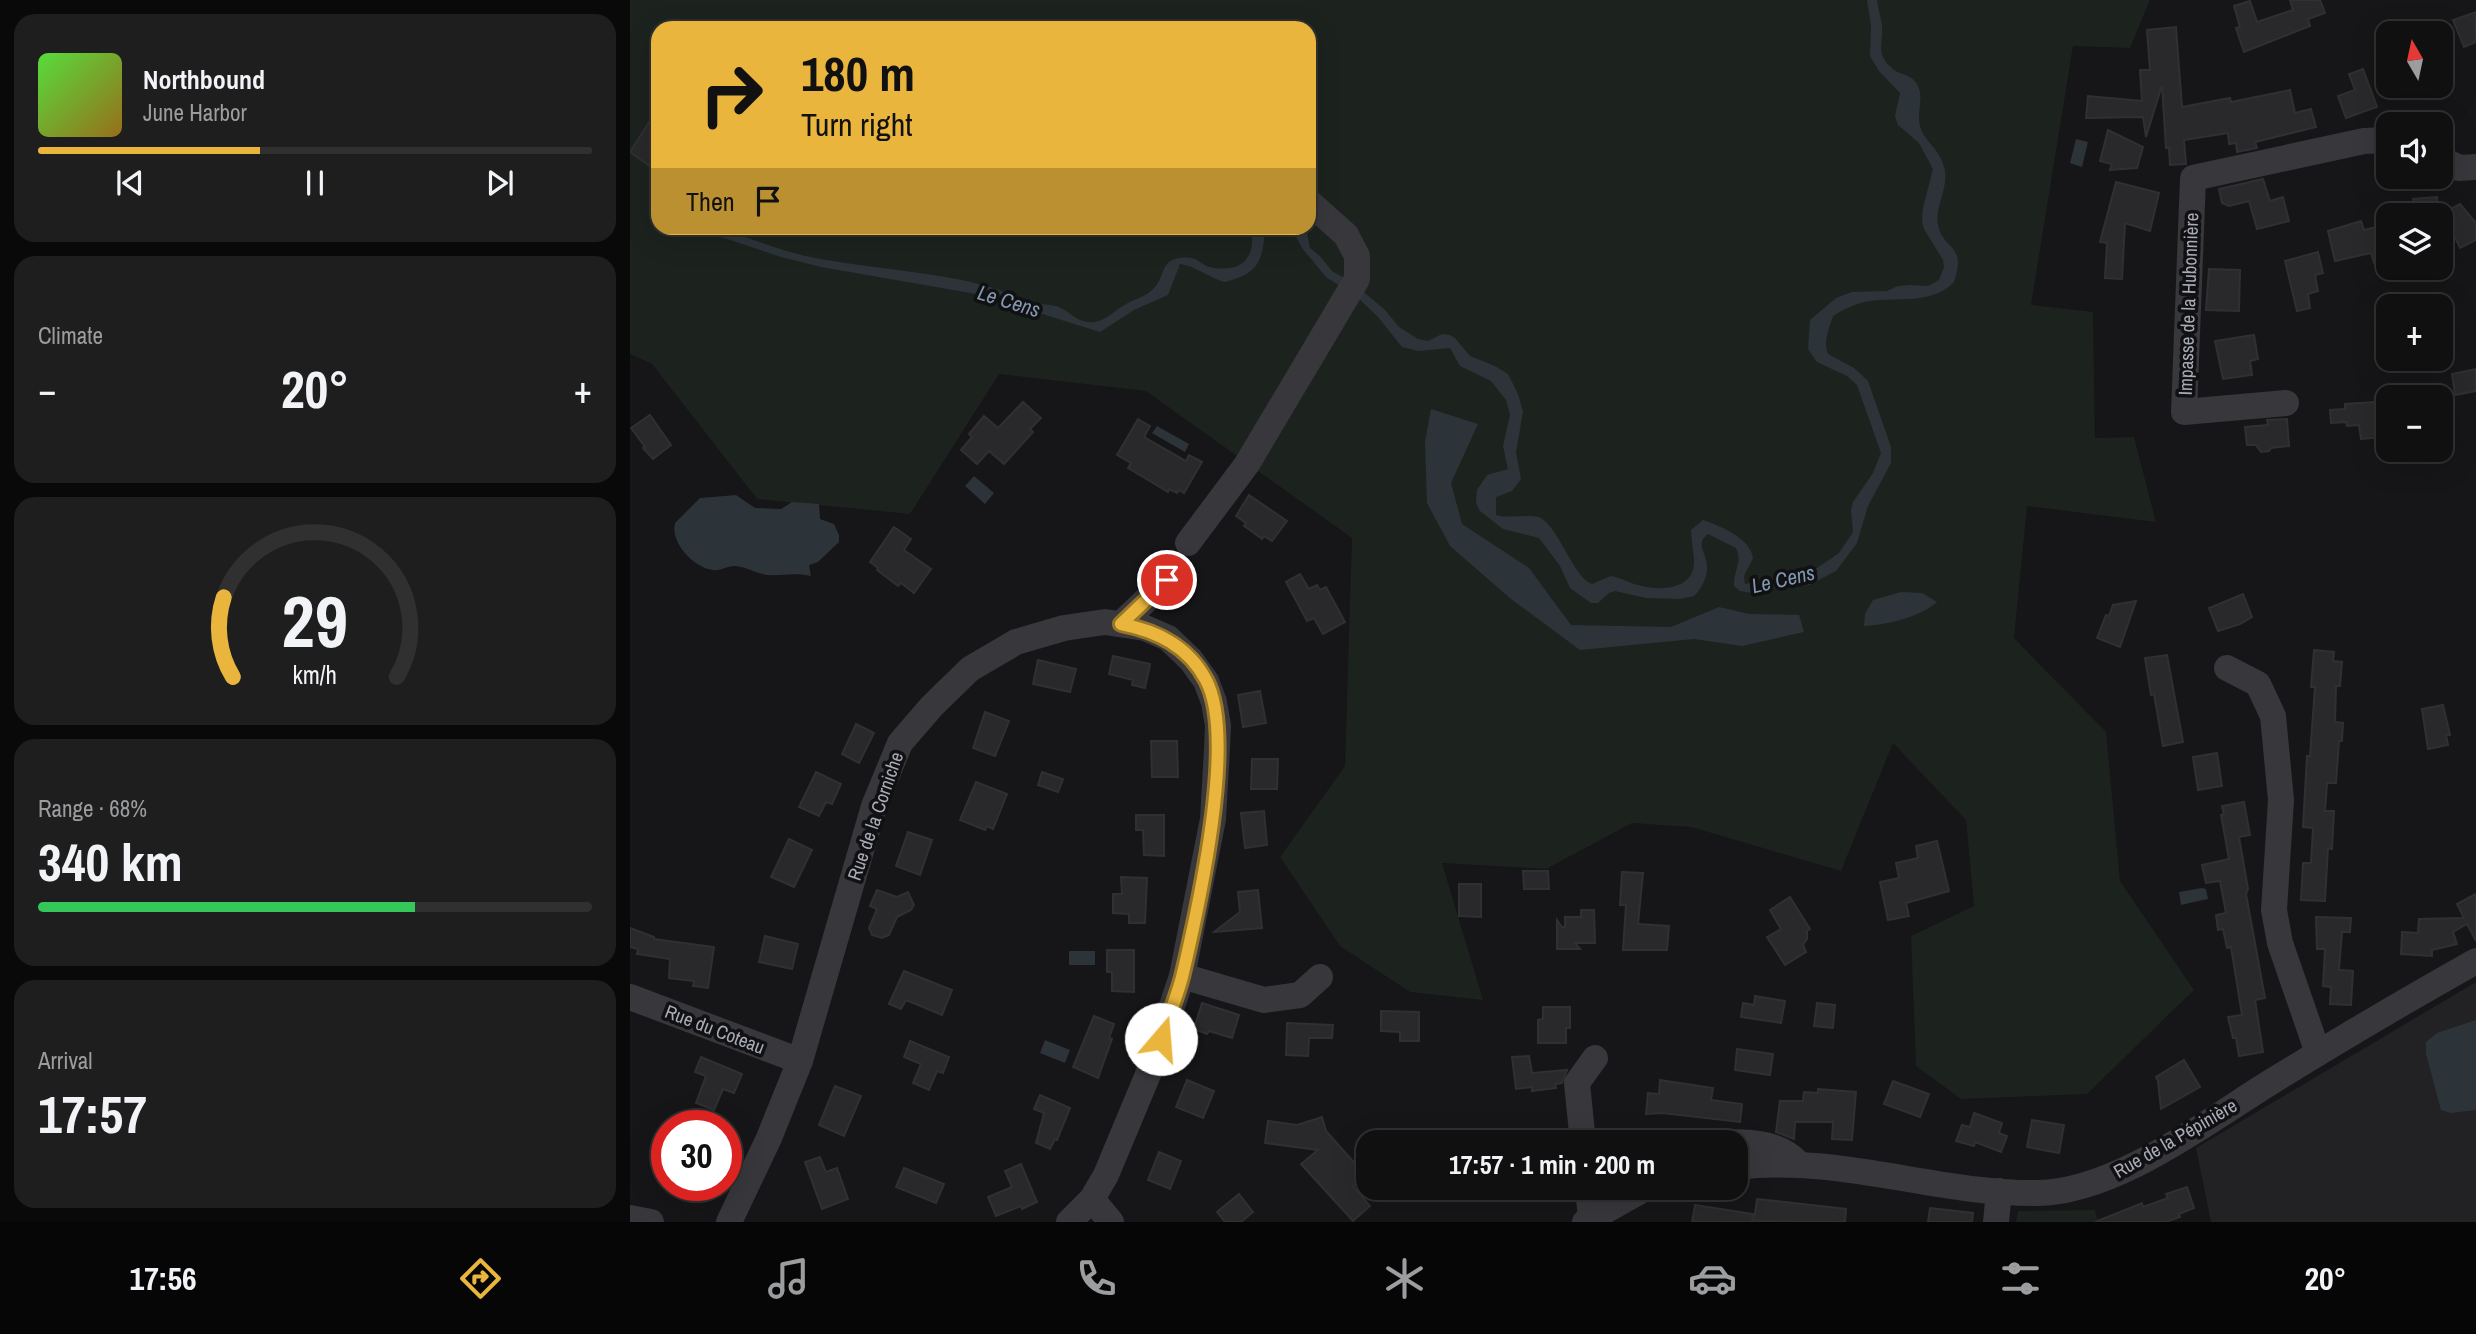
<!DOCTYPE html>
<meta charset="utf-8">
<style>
:root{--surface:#101011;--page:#1e1e1f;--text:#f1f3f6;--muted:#9c9d9f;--line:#303031;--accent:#e9b53c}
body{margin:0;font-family:"Archivo Narrow",sans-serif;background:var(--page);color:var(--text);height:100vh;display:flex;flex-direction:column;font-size:26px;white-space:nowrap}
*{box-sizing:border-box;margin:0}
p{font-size:23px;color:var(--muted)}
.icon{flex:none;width:38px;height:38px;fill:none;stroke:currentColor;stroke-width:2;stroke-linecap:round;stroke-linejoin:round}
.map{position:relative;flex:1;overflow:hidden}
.panel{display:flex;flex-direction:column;gap:14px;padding:14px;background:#090909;width:630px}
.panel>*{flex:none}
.top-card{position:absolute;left:21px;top:21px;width:665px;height:214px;border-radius:21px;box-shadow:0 7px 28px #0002,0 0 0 2px var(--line);background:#e9b53c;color:#111;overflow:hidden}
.needle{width:46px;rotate:351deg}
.controls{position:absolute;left:1746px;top:21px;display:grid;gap:14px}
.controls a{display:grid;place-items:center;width:77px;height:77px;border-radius:14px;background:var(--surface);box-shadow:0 7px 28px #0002,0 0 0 2px var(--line);font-size:35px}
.speed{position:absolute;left:21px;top:1110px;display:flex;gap:14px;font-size:35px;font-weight:700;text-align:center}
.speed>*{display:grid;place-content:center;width:91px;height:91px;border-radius:50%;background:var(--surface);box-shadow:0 7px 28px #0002,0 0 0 2px var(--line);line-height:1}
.speed .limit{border:10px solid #d22;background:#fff;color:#111}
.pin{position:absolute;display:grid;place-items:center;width:60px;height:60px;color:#fff;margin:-30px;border:4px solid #fff;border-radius:50%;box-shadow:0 2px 7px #0007}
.me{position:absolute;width:77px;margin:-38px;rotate:18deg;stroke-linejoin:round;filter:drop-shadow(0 0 5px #0008)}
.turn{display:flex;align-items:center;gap:24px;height:147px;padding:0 35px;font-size:32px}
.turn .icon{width:91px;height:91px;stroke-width:2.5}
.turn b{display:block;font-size:49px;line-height:60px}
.then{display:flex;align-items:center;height:66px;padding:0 35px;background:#0003;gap:14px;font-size:26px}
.big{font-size:52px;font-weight:700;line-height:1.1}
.panel .widget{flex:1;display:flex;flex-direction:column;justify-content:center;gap:10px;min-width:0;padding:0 24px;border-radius:21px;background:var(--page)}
.panel .dial{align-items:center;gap:0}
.dial svg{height:182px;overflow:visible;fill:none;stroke:var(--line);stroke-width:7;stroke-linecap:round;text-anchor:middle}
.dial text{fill:var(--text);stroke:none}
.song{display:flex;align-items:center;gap:21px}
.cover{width:84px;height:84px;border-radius:10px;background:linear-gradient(135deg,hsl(110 70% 55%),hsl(40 70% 35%))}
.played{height:7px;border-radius:4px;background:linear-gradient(90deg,var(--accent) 40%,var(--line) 40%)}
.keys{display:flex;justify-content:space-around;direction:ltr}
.heat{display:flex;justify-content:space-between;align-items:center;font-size:38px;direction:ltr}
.charge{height:10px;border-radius:5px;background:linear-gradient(90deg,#34c759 68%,var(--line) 0)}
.trip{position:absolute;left:726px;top:1130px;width:392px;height:70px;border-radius:21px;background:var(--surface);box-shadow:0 7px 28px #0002,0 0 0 2px var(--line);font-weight:700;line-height:70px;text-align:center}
.menu{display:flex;height:112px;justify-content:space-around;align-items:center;background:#060607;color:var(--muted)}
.menu .icon{width:49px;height:49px}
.menu .on{color:var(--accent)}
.menu b{font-size:32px;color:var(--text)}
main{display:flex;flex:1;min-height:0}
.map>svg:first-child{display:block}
.built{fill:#222124}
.green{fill:#1c221d;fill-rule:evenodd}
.water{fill:#2c343a}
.building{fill:#29282b;stroke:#303033;stroke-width:2}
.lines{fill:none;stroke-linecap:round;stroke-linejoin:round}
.minor{stroke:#37373c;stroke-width:26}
.route-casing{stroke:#977627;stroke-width:18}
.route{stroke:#e9b53c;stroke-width:12}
.labels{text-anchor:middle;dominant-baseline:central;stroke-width:7;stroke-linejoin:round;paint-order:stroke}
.street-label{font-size:19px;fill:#a8acb7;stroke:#111012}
.water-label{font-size:21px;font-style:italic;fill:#8198b0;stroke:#111012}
</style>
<main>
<section class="panel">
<div class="widget">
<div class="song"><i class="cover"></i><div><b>Northbound</b><p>June Harbor</p></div></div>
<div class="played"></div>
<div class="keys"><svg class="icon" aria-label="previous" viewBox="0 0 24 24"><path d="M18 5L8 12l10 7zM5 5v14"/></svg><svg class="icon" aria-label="pause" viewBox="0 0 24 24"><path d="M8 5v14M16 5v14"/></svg><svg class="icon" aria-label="next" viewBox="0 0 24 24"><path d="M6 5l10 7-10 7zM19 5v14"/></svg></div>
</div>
<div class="widget"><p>Climate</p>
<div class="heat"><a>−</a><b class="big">20°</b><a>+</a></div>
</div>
<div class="widget dial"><svg viewBox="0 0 100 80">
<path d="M14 69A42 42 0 1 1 86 69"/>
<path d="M14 69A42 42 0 0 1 10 34" stroke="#e9b53c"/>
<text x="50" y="56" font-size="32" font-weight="700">29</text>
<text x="50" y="72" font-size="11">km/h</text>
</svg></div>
<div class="widget"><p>Range · 68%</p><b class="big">340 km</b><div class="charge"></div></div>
<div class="widget"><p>Arrival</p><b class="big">17:57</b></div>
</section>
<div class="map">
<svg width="1846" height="1222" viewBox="0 0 1846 1222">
<rect width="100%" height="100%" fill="#161517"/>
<path class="built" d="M1846,982V1222H1581L1566,1148Z"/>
<g class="green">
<path d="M0,0H1520L1500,48L1443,46L1401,305L1463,312L1465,438L1504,437L1526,522L1397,506L1384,638L1476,732L1490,881L1564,990L1457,1094L1331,1099L1286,1066L1281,936L1344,906L1336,820L1263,743L1211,871L1061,827L1002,823L916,869L812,863L853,1000L780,992L710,946L650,857L715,766L722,538L516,391L369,374L280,514L127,499L22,364L0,354ZM28,28H679V228H28Z"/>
<path d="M1465,1210L1468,1222H1386L1388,1211Z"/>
</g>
<g class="water">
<path d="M1237,0H1247C1248,9 1251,18 1252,26C1253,46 1245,55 1264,70C1272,75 1282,75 1287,84C1295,97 1286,112 1290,126C1293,140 1310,149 1314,167C1320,187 1304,207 1308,225C1314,252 1337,243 1324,282C1302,305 1268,297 1239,301C1227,303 1214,309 1203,316C1199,329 1193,341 1198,354L1224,368L1238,381L1261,447V463L1238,506L1227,543L1206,571L1179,585L1164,587L1149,586L1128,594L1110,591L1104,586C1103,572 1113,561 1106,548L1078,534C1065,544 1076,552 1077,565C1078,576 1072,588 1064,596L1049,599L1016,598L985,591L979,593L968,603H961L940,588L930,566L909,538L873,529L850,511L846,503L847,490L857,475L878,469L873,446L880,415L876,400L861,381L830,366L820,348L788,351L772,347L748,317L727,297L696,277L672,248L661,228H676L680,248L690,256L702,271L723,283L755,310L769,327L788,339L798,341L812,334L820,335L825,338L840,356L865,366L878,374L888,394L893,412L886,452L891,479L882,491L866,497V515C879,519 902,513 911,518C930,530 944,578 962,584L981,576C992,578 1001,584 1012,586C1032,591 1064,589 1064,562C1064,552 1061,541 1061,530L1073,520C1091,526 1120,538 1123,558L1114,576L1115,584L1155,576L1171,575L1187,568L1209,553L1223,532L1221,510L1223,502L1243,473L1251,453L1227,385L1217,376L1187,362L1178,349L1180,320L1206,298L1222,292L1257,291L1268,286L1280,285L1298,286L1309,280L1314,267L1313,260L1294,229L1292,221L1293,208L1303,169L1289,143L1268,125L1265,116L1270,93L1249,71L1240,56L1241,25Z"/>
<path d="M1446,139L1458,142L1452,167L1440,163Z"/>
<path d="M64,228C104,227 141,250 181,257C239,269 304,271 360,287C375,291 390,299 405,303C413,305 424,304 431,308C443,314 449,324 464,322C477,320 485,310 496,304C506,298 516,297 524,288C535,277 530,261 549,258C570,255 569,266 584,268C614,272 626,256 621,228H632L635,232C632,263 627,274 595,282C579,278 566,266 550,264L538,295L504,310L470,332L352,295L191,267L151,257Z"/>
<path d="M801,409L848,424L821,483L832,524L899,568L941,625L1041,627L1089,607L1119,614L1169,615L1174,632L1112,646L1064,639L950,650L881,599L820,546L797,503L795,442Z"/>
<path d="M527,426L559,444L555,452L522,433Z"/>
<path d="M344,476L364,493L355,504L335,486Z"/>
<path d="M106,495L125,508L151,509L162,502L189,504L190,519L204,524L209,535V542L188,562L179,565L181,576C166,572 152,576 137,575C126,573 116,567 105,566C97,566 91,571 83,570C64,568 40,543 45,523L70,498Z"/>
<path d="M1271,592L1292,593L1307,602C1290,617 1256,625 1234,626L1235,614L1243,600Z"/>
<path d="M1572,888L1576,889L1578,899L1551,905L1549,892Z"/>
<rect x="439" y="951" width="26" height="14"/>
<path d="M1846,1020V1110L1821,1113L1811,1110L1796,1054V1042L1807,1033Z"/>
<path d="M415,1040L440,1050L435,1063L410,1053Z"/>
</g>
<g class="building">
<path d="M1660,0H1690L1695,13L1678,19L1680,26L1614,52L1606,28L1610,27L1604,6L1620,1L1627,22L1663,10Z"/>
<path d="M1846,12V42L1834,47L1823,20Z"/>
<path d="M1546,27L1552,107L1600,98L1601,102L1660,90L1665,113L1681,109L1686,127L1625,142L1627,148L1607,152L1606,143L1599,144L1598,133L1554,140L1556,164L1540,165L1539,148H1536L1532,85L1516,137L1513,117L1456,118L1458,96L1512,101L1510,70H1520L1517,30Z"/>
<path d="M1733,69L1747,107L1716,118L1708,96L1725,90L1719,74Z"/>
<path d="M28,108V154L20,166L0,152Z"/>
<path d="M1478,130L1513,147L1507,168L1480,170L1482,164L1470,161Z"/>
<path d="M1633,179L1640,201L1653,197L1659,221L1627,229L1619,201L1599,206L1592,203L1589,189Z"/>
<path d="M1486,182L1529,193L1520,231L1495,223L1492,279L1475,278L1477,243L1470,242Z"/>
<path d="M1807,197V215H1782L1783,199Z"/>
<path d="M1830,204L1846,223V240L1830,248L1822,231L1811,232V214Z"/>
<path d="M1731,221L1734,230L1755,225L1759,239V259L1744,263L1741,253L1705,261L1698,231Z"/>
<path d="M1688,252L1693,273L1685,275L1688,291L1678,294L1680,308L1667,311L1655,261Z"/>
<path d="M1579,269L1610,270L1609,311L1576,310Z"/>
<path d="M1624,335L1628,359L1620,361L1622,375L1593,379L1585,341Z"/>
<path d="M1846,369V391L1825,395L1822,374Z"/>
<path d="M1759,401V418H1752L1754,437L1731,439L1729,425L1717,426L1716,422L1701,423L1700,410L1715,409V404Z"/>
<path d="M393,402L411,418L400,429L403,432L374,464L359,451L347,464L331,450L342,437L339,434L354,416L368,428Z"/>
<path d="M20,415L41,445L23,459L13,448L15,447L1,428Z"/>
<path d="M508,419L520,426L514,437L556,461L559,455L572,462L554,493L549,490L547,493L539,489L538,492L498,468L501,463L487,455Z"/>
<path d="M1657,419L1659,446L1641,448L1639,451L1631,452L1626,445H1617L1615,427L1638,425L1637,420Z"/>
<path d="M619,495L657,521L642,541L634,536L632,539L620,530L614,526L616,523L606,516Z"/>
<path d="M264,527L281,539L274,550L301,569L284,593L271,583L268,586L247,570L248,568L240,562Z"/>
<path d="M670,574L679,589L687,585L690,590L696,587L715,622L693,634L684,618L677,621L656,582Z"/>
<path d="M1613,594L1622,617L1610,624L1588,631L1579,608Z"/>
<path d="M1506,601L1490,647L1467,638L1476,615L1479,616L1483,605Z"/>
<path d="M1684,650L1704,652L1703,661L1712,662L1710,686H1706L1705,722L1713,723L1712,741H1709L1706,783H1697L1695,811H1704L1702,849L1698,848L1695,901L1671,900L1673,863H1681L1683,828L1673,827L1677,756H1680L1685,687H1681Z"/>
<path d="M1537,655L1553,742L1533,746L1524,694L1521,695L1515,658Z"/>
<path d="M483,656L520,664L515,688L502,685L503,680L479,674Z"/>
<path d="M408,660L446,669L440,692L403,684Z"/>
<path d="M630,691L636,723L613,727L608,695Z"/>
<path d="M1813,705L1820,735H1816L1818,745L1798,749L1792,709Z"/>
<path d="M355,712L379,721L365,756L343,748Z"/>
<path d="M226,724L244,733L229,763L212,754Z"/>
<path d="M521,741H547L548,777H522Z"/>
<path d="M1587,753L1592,786L1568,790L1563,757Z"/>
<path d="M622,759H648L647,789H621Z"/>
<path d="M186,772L211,784L202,804L196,802L189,816L169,807Z"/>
<path d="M412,772L433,779L428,792L408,785Z"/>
<path d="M346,782L377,794L363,829L357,826L355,830L330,820Z"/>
<path d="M1614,802L1620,835L1609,837L1618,889L1616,894L1635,998L1625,1000L1633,1052L1609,1056L1606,1038H1603L1598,1017L1612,1015L1601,947L1597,948L1593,929L1588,930L1586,915L1596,913L1590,881L1576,883L1572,865L1599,859L1591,815L1594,814L1592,806Z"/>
<path d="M634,811L637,845L615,848L611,813Z"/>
<path d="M506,815H534V856L514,855L513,830H506Z"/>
<path d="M278,832L302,840L290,875L266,866Z"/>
<path d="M159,839L182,850L164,887L141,877Z"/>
<path d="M1307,841L1319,891L1276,903L1279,916L1258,920L1250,882L1269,878L1266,863L1288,858L1286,846Z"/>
<path d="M893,871H918L919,889H894Z"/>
<path d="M992,872L1013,873L1008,924L1039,926L1037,950H993L996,905H990Z"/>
<path d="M491,877L517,878L515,923H499V914L483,913V894H492Z"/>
<path d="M829,884H851V917L829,916Z"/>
<path d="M247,890L267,897L278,892L284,905L281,910L267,917L259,935L252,938L242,935L239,928L247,909L240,906Z"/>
<path d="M628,890L632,928L584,932L610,912L608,892Z"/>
<path d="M1846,894V941L1837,924L1823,932L1827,944L1802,950V956L1771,954L1772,932L1788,933L1789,919L1834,918L1827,904Z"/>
<path d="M1160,897L1180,929L1177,931V939L1173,945L1176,952L1155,965L1137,937L1151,929L1140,910Z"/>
<path d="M951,910H964L965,943H945L950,949H927V920L932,927H935V917H951Z"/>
<path d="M1686,917L1721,918L1720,932H1712L1709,970L1723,971L1721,1005L1700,1004L1701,987L1693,986L1695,949H1687Z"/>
<path d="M0,928L24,937V939L84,947L78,988L63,986L64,981L39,978L40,959L7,954L8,949L0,947Z"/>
<path d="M135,936L168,944L162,969L129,962Z"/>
<path d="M477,950H504V992L482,991V972H477Z"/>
<path d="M274,971L322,990L312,1015L276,1000L271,1009L259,1004Z"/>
<path d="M1125,996L1155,1001L1151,1023L1111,1017L1113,1003L1124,1005Z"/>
<path d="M572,1003L609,1015L602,1038L579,1031L577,1034L564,1029Z"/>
<path d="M1187,1003L1205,1005L1203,1028L1184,1026Z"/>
<path d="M913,1007H940V1028H936V1043H908V1020L913,1019Z"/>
<path d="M751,1011L789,1012V1041H770V1032L751,1031Z"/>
<path d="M464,1016L484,1024L479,1038L482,1039L468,1078L443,1067Z"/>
<path d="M657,1023L703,1025L702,1038H679L678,1056L656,1055Z"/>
<path d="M280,1041L319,1057L313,1073L307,1071L299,1090L283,1083L291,1064L274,1057Z"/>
<path d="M1107,1049L1143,1054L1140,1075L1105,1070Z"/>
<path d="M899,1056L902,1073L937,1070L932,1083L925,1084L926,1088L902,1091V1087L886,1089L882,1057Z"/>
<path d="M71,1057L112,1074L104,1093L93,1089L84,1110L66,1103L76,1076L65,1072Z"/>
<path d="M1554,1060L1570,1087L1531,1109L1528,1081L1526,1077Z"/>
<path d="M557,1080L584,1091L573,1118L546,1107Z"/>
<path d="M1030,1080L1083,1088L1081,1100L1112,1104L1110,1122L1032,1113L1016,1114L1018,1093L1029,1094Z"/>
<path d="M1263,1081L1299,1094L1290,1117L1254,1104Z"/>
<path d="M205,1086L231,1096L214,1136L189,1125Z"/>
<path d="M1188,1089L1226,1092L1222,1140L1202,1139L1203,1122H1165L1164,1139L1146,1132L1150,1101H1173L1174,1092L1188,1093Z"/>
<path d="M410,1095L440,1108L427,1140L425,1139L420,1149L406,1143L414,1113L404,1109Z"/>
<path d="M1344,1113L1372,1123L1369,1133L1377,1136L1371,1152L1345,1142L1344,1146L1326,1141L1332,1125L1340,1127Z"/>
<path d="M692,1117L696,1131L736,1176L723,1187L740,1206L723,1221L671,1164L688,1150L635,1143L638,1121L667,1125Z"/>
<path d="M1402,1120L1434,1125L1429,1153L1397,1147Z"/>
<path d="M529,1152L551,1161L540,1189L518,1180Z"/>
<path d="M190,1157L196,1172L207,1168L218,1199L192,1209L175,1162Z"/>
<path d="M391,1164L407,1202L392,1209L391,1206L366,1216L358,1197L382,1187L375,1171Z"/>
<path d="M274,1168L314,1184L306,1203L266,1187Z"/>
<path d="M1557,1187L1564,1208L1549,1214L1550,1217L1536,1222H1465L1512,1203L1513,1207L1538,1198L1536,1194Z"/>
<path d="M609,1194L623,1212L611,1222H595L587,1212Z"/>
<path d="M1127,1199L1216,1209L1215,1222L1124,1221Z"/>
<path d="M1065,1205L1123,1214L1122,1222H1062Z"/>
<path d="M1300,1208L1343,1213L1342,1222H1298Z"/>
</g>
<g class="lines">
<g class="minor">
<path d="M1811,159L1829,168L1846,167"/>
<path d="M1656,403L1554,412L1563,178L1734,141L1759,140"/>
<path d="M558,543L617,464L727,279V256L716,235L679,202"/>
<path d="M491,624L537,580"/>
<path d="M1597,668L1628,684L1643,716L1651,800L1644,910L1650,943L1688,1053"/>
<path d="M552,976L634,1000L670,995L690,977"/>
<path d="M0,997L170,1061"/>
<path d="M953,1143L947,1083L965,1058"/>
<path d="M1093,1143C1118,1141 1149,1143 1167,1162"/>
<path d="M1106,1167C1208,1154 1306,1194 1407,1193C1488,1192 1581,1118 1649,1077C1714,1037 1780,998 1846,961"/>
<path d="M958,1188L961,1218"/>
<path d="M462,1199L481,1222"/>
<path d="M0,1218L21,1222"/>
<path d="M99,1222L139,1138L170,1061L244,806L270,743L302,706L340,669L386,642L434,628L475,622L515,628L538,638L561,660L576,681L584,702L588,726L587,749L583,819L552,976L524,1060L476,1175L462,1199L439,1222"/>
<path d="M955,1222L1016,1188"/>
<path d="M1366,1222L1369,1191"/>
</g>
</g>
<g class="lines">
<defs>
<path id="route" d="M531,1039C538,1017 548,995 553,973C568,909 607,738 576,680C558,646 527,631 491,624L537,580"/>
</defs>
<use href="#route" class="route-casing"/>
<use href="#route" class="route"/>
</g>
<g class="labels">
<g class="street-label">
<text transform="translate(1558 304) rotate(-88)">Impasse de la Hubonnière</text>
<text transform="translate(245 816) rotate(-71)">Rue de la Corniche</text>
<text transform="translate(85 1029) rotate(21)">Rue du Coteau</text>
<text transform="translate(1545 1138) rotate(-30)">Rue de la Pépinière</text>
</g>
<g class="water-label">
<text transform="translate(379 301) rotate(17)">Le Cens</text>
<text transform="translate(1153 579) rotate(-13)">Le Cens</text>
</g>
</g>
</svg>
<div class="controls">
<a><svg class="needle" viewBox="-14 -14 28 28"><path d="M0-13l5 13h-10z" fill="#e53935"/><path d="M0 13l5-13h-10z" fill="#9c9d9f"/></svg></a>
<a><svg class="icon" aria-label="sound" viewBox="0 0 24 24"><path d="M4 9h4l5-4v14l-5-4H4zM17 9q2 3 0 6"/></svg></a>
<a><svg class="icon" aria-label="layers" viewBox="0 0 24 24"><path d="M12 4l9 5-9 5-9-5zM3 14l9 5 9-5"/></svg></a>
<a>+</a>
<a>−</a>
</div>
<div class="speed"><div class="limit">30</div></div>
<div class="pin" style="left:537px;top:580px;background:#d93025"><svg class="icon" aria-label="arrive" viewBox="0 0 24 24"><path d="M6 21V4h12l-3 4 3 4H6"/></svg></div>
<svg class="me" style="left:531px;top:1039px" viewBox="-20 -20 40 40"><circle r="19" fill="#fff"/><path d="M0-13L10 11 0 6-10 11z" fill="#e9b53c"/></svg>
<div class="trip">17:57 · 1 min · 200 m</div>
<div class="top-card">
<div class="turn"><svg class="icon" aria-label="right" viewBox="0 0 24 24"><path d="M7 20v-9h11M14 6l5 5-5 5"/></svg><div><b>180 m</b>Turn right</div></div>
<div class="then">Then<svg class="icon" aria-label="arrive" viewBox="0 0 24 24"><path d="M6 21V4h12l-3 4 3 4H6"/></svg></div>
</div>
</div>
</main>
<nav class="menu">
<b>17:56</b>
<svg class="icon on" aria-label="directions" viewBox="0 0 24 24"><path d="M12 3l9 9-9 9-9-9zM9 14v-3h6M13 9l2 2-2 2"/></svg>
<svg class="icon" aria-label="music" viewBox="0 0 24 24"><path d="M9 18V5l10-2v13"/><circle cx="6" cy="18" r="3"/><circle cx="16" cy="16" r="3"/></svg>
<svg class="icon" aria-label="phone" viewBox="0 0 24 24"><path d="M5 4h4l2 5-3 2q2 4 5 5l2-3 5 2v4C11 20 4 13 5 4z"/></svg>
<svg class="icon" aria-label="climate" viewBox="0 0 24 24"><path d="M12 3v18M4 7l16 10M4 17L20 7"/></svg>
<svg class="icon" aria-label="car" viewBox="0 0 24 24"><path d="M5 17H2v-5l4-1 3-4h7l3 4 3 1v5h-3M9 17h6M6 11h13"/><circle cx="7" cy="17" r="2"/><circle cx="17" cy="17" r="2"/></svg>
<svg class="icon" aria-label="filters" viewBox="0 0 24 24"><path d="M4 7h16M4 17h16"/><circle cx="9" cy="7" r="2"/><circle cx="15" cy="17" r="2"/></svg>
<b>20°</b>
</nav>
